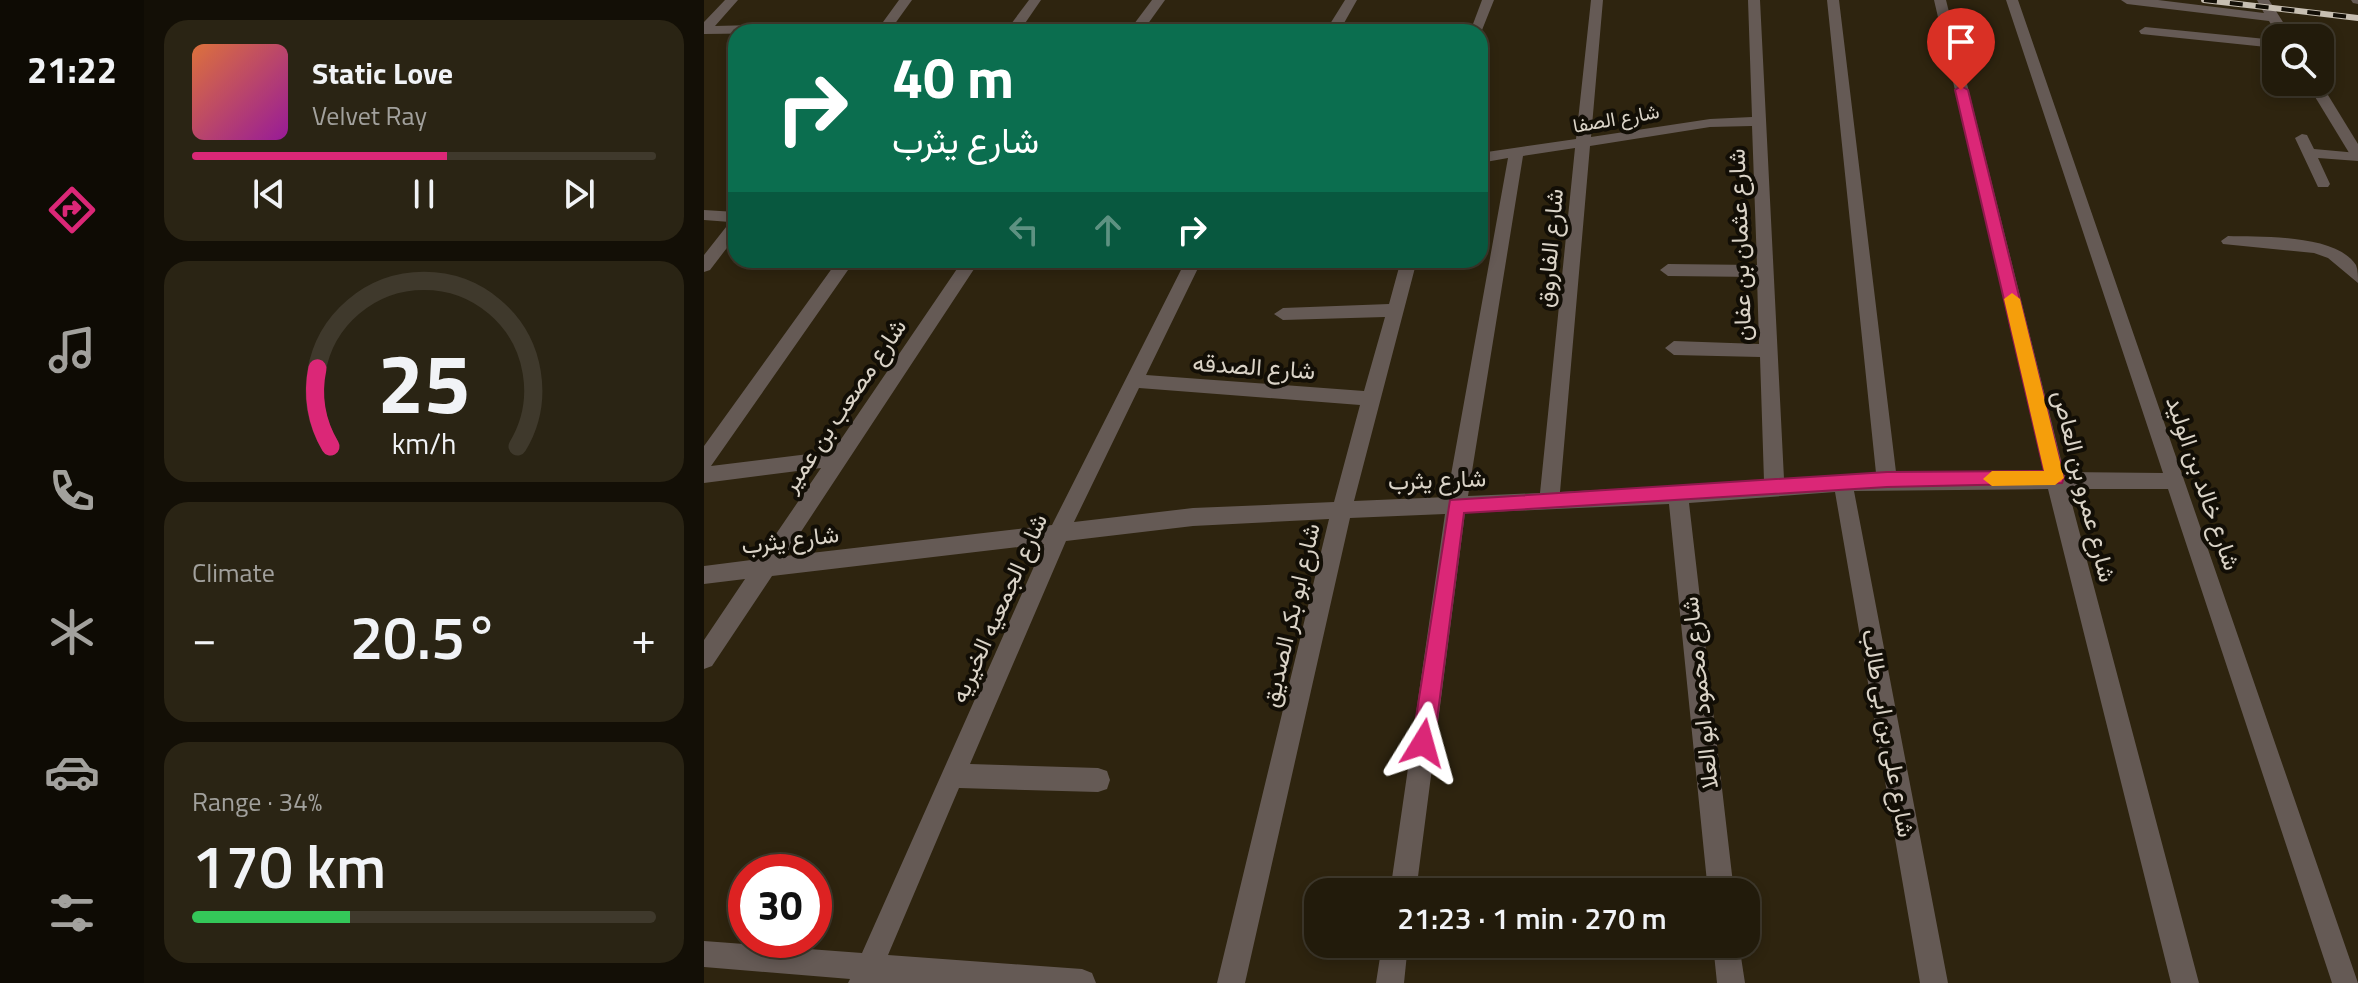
<!DOCTYPE html>
<meta charset="utf-8">
<style>
:root{--surface:#221b0b;--page:#2a2414;--text:#f1f3f6;--muted:#a2a19d;--line:#3f392c;--accent:#db2777}
body{margin:0;font-family:"Titillium Web",Vazirmatn,sans-serif;background:var(--page);color:var(--text);height:100vh;display:flex;flex-direction:column;font-size:30px;white-space:nowrap}
*{box-sizing:border-box;margin:0}
p{font-size:26px;color:var(--muted)}
.icon{flex:none;width:44px;height:44px;fill:none;stroke:currentColor;stroke-width:2;stroke-linecap:round;stroke-linejoin:round}
.map{position:relative;flex:1;overflow:hidden}
.drawer{display:flex;flex-direction:column;gap:20px;padding:20px;background:#130f06;width:560px}
.drawer>*{flex:none}
.hud{position:absolute;left:24px;top:24px;width:760px;height:244px;border-radius:24px;box-shadow:0 4px 12px #0003,0 0 0 2px var(--line);background:#0b6e4f;color:#fff;overflow:hidden}
.fabs{position:absolute;left:1558px;top:24px;display:grid;gap:16px}
.fabs a{display:grid;place-items:center;width:72px;height:72px;border-radius:16px;background:var(--surface);box-shadow:0 4px 12px #0003,0 0 0 2px var(--line);font-size:40px}
.speed{position:absolute;left:24px;top:854px;display:flex;gap:16px;font-size:40px;font-weight:700;text-align:center}
.speed>*{display:grid;place-content:center;width:104px;height:104px;border-radius:50%;background:var(--surface);box-shadow:0 4px 12px #0003,0 0 0 2px var(--line);line-height:1}
.speed .limit{border:12px solid #d22;background:#fff;color:#111}
.pin{position:absolute;display:grid;place-items:center;width:68px;height:68px;color:#fff;margin:-82px -34px;border-radius:50% 50% 50% 0;rotate:-45deg;box-shadow:0 0 8px #0007}
.pin .icon{rotate:45deg}
.me{position:absolute;width:88px;margin:-44px;rotate:8deg;stroke-linejoin:round;filter:drop-shadow(0 0 6px #0008)}
.turn{display:flex;align-items:center;gap:28px;height:168px;padding:0 32px;font-size:36px}
.turn .icon{width:104px;height:104px;stroke-width:2.5}
.turn b{display:block;font-size:56px;line-height:68px}
.lanes{display:flex;align-items:center;height:76px;padding:0 32px;background:#0003;justify-content:center;gap:40px;direction:ltr}
.lanes .off{opacity:.35}
.big{font-size:60px;font-weight:600;line-height:1.1}
.drawer .card{flex:1;display:flex;flex-direction:column;justify-content:center;gap:12px;min-width:0;padding:0 28px;border-radius:24px;background:var(--page)}
.drawer .dial{align-items:center;gap:0}
.dial svg{height:208px;overflow:visible;fill:none;stroke:var(--line);stroke-width:7;stroke-linecap:round;text-anchor:middle}
.dial text{fill:var(--text);stroke:none}
.song{display:flex;align-items:center;gap:24px}
.cover{width:96px;height:96px;border-radius:12px;background:linear-gradient(135deg,hsl(20 70% 55%),hsl(300 70% 35%))}
.played{height:8px;border-radius:4px;background:linear-gradient(90deg,var(--accent) 55%,var(--line) 55%)}
.keys{display:flex;justify-content:space-around;direction:ltr}
.heat{display:flex;justify-content:space-between;align-items:center;font-size:44px;direction:ltr}
.charge{height:12px;border-radius:6px;background:linear-gradient(90deg,#34c759 34%,var(--line) 0)}
.trip{position:absolute;left:600px;top:878px;width:456px;height:80px;border-radius:24px;background:var(--surface);box-shadow:0 4px 12px #0003,0 0 0 2px var(--line);font-weight:600;line-height:80px;text-align:center}
main{display:flex;flex:1;min-height:0}
.tab-bar{display:flex;flex-direction:column;width:144px;justify-content:space-around;align-items:center;background:#0e0b04;color:var(--muted)}
.tab-bar .icon{width:56px;height:56px}
.tab-bar .selected{color:var(--accent)}
.tab-bar b{font-size:36px;color:var(--text)}
.map>svg:first-child{display:block}
.lines{fill:none;stroke-linecap:round;stroke-linejoin:round}
.service{fill:#655a55;fill-rule:evenodd}
.minor{fill:#655a55;fill-rule:evenodd}
.tertiary{fill:#655a55;fill-rule:evenodd}
.rail-casing{stroke:#c7bfb2;stroke-width:6}
.rail{stroke:#120e06;stroke-width:4;stroke-dasharray:13;stroke-linecap:butt}
.route{fill:#db2777;stroke:#8e194d;stroke-width:2}
.slow{fill:#f59e0b}
.labels{text-anchor:middle;dominant-baseline:central;stroke-width:8;stroke-linejoin:round;paint-order:stroke}
.far-street-label{font-size:20px;fill:#dad3c7;stroke:#120e06}
.street-label{font-size:24px;fill:#dad3c7;stroke:#120e06}
</style>
<main>
<nav class="tab-bar">
<b>21:22</b>
<svg class="icon selected" aria-label="directions" viewBox="0 0 24 24"><path d="M12 3l9 9-9 9-9-9zM9 14v-3h6M13 9l2 2-2 2"/></svg>
<svg class="icon" aria-label="music" viewBox="0 0 24 24"><path d="M9 18V5l10-2v13"/><circle cx="6" cy="18" r="3"/><circle cx="16" cy="16" r="3"/></svg>
<svg class="icon" aria-label="phone" viewBox="0 0 24 24"><path d="M5 4h4l2 5-3 2q2 4 5 5l2-3 5 2v4C11 20 4 13 5 4z"/></svg>
<svg class="icon" aria-label="climate" viewBox="0 0 24 24"><path d="M12 3v18M4 7l16 10M4 17L20 7"/></svg>
<svg class="icon" aria-label="car" viewBox="0 0 24 24"><path d="M5 17H2v-5l4-1 3-4h7l3 4 3 1v5h-3M9 17h6M6 11h13"/><circle cx="7" cy="17" r="2"/><circle cx="17" cy="17" r="2"/></svg>
<svg class="icon" aria-label="filters" viewBox="0 0 24 24"><path d="M4 7h16M4 17h16"/><circle cx="9" cy="7" r="2"/><circle cx="15" cy="17" r="2"/></svg>
</nav>
<section class="drawer">
<div class="card">
<div class="song"><i class="cover"></i><div><b>Static Love</b><p>Velvet Ray</p></div></div>
<div class="played"></div>
<div class="keys"><svg class="icon" aria-label="previous" viewBox="0 0 24 24"><path d="M18 5L8 12l10 7zM5 5v14"/></svg><svg class="icon" aria-label="pause" viewBox="0 0 24 24"><path d="M8 5v14M16 5v14"/></svg><svg class="icon" aria-label="next" viewBox="0 0 24 24"><path d="M6 5l10 7-10 7zM19 5v14"/></svg></div>
</div>
<div class="card dial"><svg viewBox="0 0 100 80">
<path d="M14 69A42 42 0 1 1 86 69"/>
<path d="M14 69A42 42 0 0 1 9 39" stroke="#db2777"/>
<text x="50" y="56" font-size="32" font-weight="700">25</text>
<text x="50" y="72" font-size="11">km/h</text>
</svg></div>
<div class="card"><p>Climate</p>
<div class="heat"><a>−</a><b class="big">20.5°</b><a>+</a></div>
</div>
<div class="card"><p>Range · 34%</p><b class="big">170 km</b><div class="charge"></div></div>
</section>
<div class="map">
<svg width="1654" height="983" viewBox="0 0 1654 983">
<rect width="100%" height="100%" fill="#2e240f"/>
<g class="lines">
<g class="service">
<path d="M1441,27L1572,40V48L1437,34L1435,31Z"/>
<path d="M1598,134L1603,135L1610,149L1654,153V161L1614,158L1626,184L1624,187H1614L1591,138Z"/>
<path d="M1524,236C1556,237 1632,234 1652,265C1654,270 1654,277 1654,283L1624,258L1610,253L1519,244L1517,241Z"/>
</g>
<g class="minor">
<path d="M21,0H34L11,26L179,22L195,0H208L185,32L0,34V22Z"/>
<path d="M325,0H337L315,32H301Z"/>
<path d="M448,0H461L438,32H424Z"/>
<path d="M641,0H653L635,32H621Z"/>
<path d="M778,0H790L776,35V32H766Z"/>
<path d="M887,0H899L887,137L1006,119L1048,117L1044,0H1056L1080,479L1172,473L1123,0H1135L1192,472H1340L1230,0H1242L1360,472L1459,473L1302,0H1314L1654,983H1628L1464,489H1364L1495,983H1467L1344,489L1150,491L1244,983H1216L1131,492L985,503L1030,892H1004L965,504L761,513L712,892H686L741,514L646,518L541,983H513L625,519L489,526L362,541L266,764L394,768L403,771L406,780L403,789L394,792L255,788L184,955L378,969L388,973L392,983H144L146,979L0,967V941L158,953L340,544L68,576L8,666L0,669V640L41,579L0,584V566L55,559L117,468L0,483V446L134,260H151L7,466L129,451L259,260H276L81,556L348,525L482,260H498L442,375L660,391L681,317L579,320L570,314L579,308L685,304L697,260H713L650,501L743,497L804,158L776,163V153L872,139ZM1048,126L1053,265L964,264L956,270L964,276L1053,277L1055,344L970,341L961,348L970,355L1056,357L1060,481L856,492L886,146L1006,127ZM871,148L836,493L764,496L819,156ZM435,388L656,405L630,502L489,508L370,522Z"/>
<path d="M1647,0H1654V4L1649,3Z"/>
<path d="M0,210L32,212V236L6,270L0,272V255L26,222L0,220Z"/>
<path d="M678,944H704L700,983H672Z"/>
<path d="M1009,944H1035L1041,983H1013Z"/>
</g>
<g class="tertiary">
<path d="M1417,0H1454L1560,13L1553,0H1565L1589,38H1575L1565,21L1423,4Z"/>
<path d="M1602,82H1616L1654,144V161L1647,156Z"/>
</g>
<defs>
<path id="rail" d="M1500,0L1654,18"/>
</defs>
<use href="#rail" class="rail-casing"/>
<use href="#rail" class="rail"/>
</g>
<path class="route" d="M1257,86L1264,90L1360,478L1358,483L1183,487L760,513L730,743L727,751L719,754L712,751L708,743L746,500L1183,472L1340,471L1251,90Z"/>
<path class="slow" d="M1308,293L1316,299L1360,478L1351,485L1288,486L1279,479L1288,471H1340L1300,299Z"/>
<g class="labels">
<g class="far-street-label">
<text transform="translate(912 118) rotate(-10)">شارع الصفا</text>
</g>
<g class="street-label">
<text transform="translate(1035 245) rotate(-92)">شارع عثمان بن عفان</text>
<text transform="translate(845 248) rotate(-85)">شارع الفاروق</text>
<text transform="translate(550 366) rotate(4)">شارع الصدقه</text>
<text transform="translate(139 405) rotate(-56)">شارع مصعب بن عمير</text>
<text transform="translate(733 479) rotate(-2)">شارع يثرب</text>
<text transform="translate(1500 483) rotate(71)">شارع خالد بن الوليد</text>
<text transform="translate(1381 486) rotate(76)">شارع عمرو بن العاص</text>
<text transform="translate(86 539) rotate(-7)">شارع يثرب</text>
<text transform="translate(294 608) rotate(-66)">شارع الجمعيه الخيريه</text>
<text transform="translate(586 615) rotate(-77)">شارع ابو بكر الصديق</text>
<text transform="translate(995 693) rotate(-96)">شارع محمود ابو العلا</text>
<text transform="translate(1185 733) rotate(80)">شارع على بن ابى طالب</text>
</g>
</g>
</svg>
<div class="fabs">
<a><svg class="icon" aria-label="search" viewBox="0 0 24 24"><circle cx="10" cy="10" r="6"/><path d="M15 15l6 6"/></svg></a>
</div>
<div class="speed"><div class="limit">30</div></div>
<div class="pin" style="left:1257px;top:90px;background:#d93025"><svg class="icon" aria-label="arrive" viewBox="0 0 24 24"><path d="M6 21V4h12l-3 4 3 4H6"/></svg></div>
<svg class="me" style="left:719px;top:743px" viewBox="-20 -20 40 40"><path d="M0-17L14 15 0 8-14 15z" fill="#db2777" stroke="#fff" stroke-width="4"/></svg>
<div class="trip">21:23 · 1 min · 270 m</div>
<div class="hud">
<div class="turn"><svg class="icon" aria-label="right" viewBox="0 0 24 24"><path d="M7 20v-9h11M14 6l5 5-5 5"/></svg><div><b>40 m</b>شارع يثرب</div></div>
<div class="lanes"><svg class="icon off" aria-label="left" viewBox="0 0 24 24"><path d="M17 20v-9H6M10 6l-5 5 5 5"/></svg><svg class="icon off" aria-label="ahead" viewBox="0 0 24 24"><path d="M12 20V5M6 11l6-6 6 6"/></svg><svg class="icon" aria-label="right" viewBox="0 0 24 24"><path d="M7 20v-9h11M14 6l5 5-5 5"/></svg></div>
</div>
</div>
</main>
